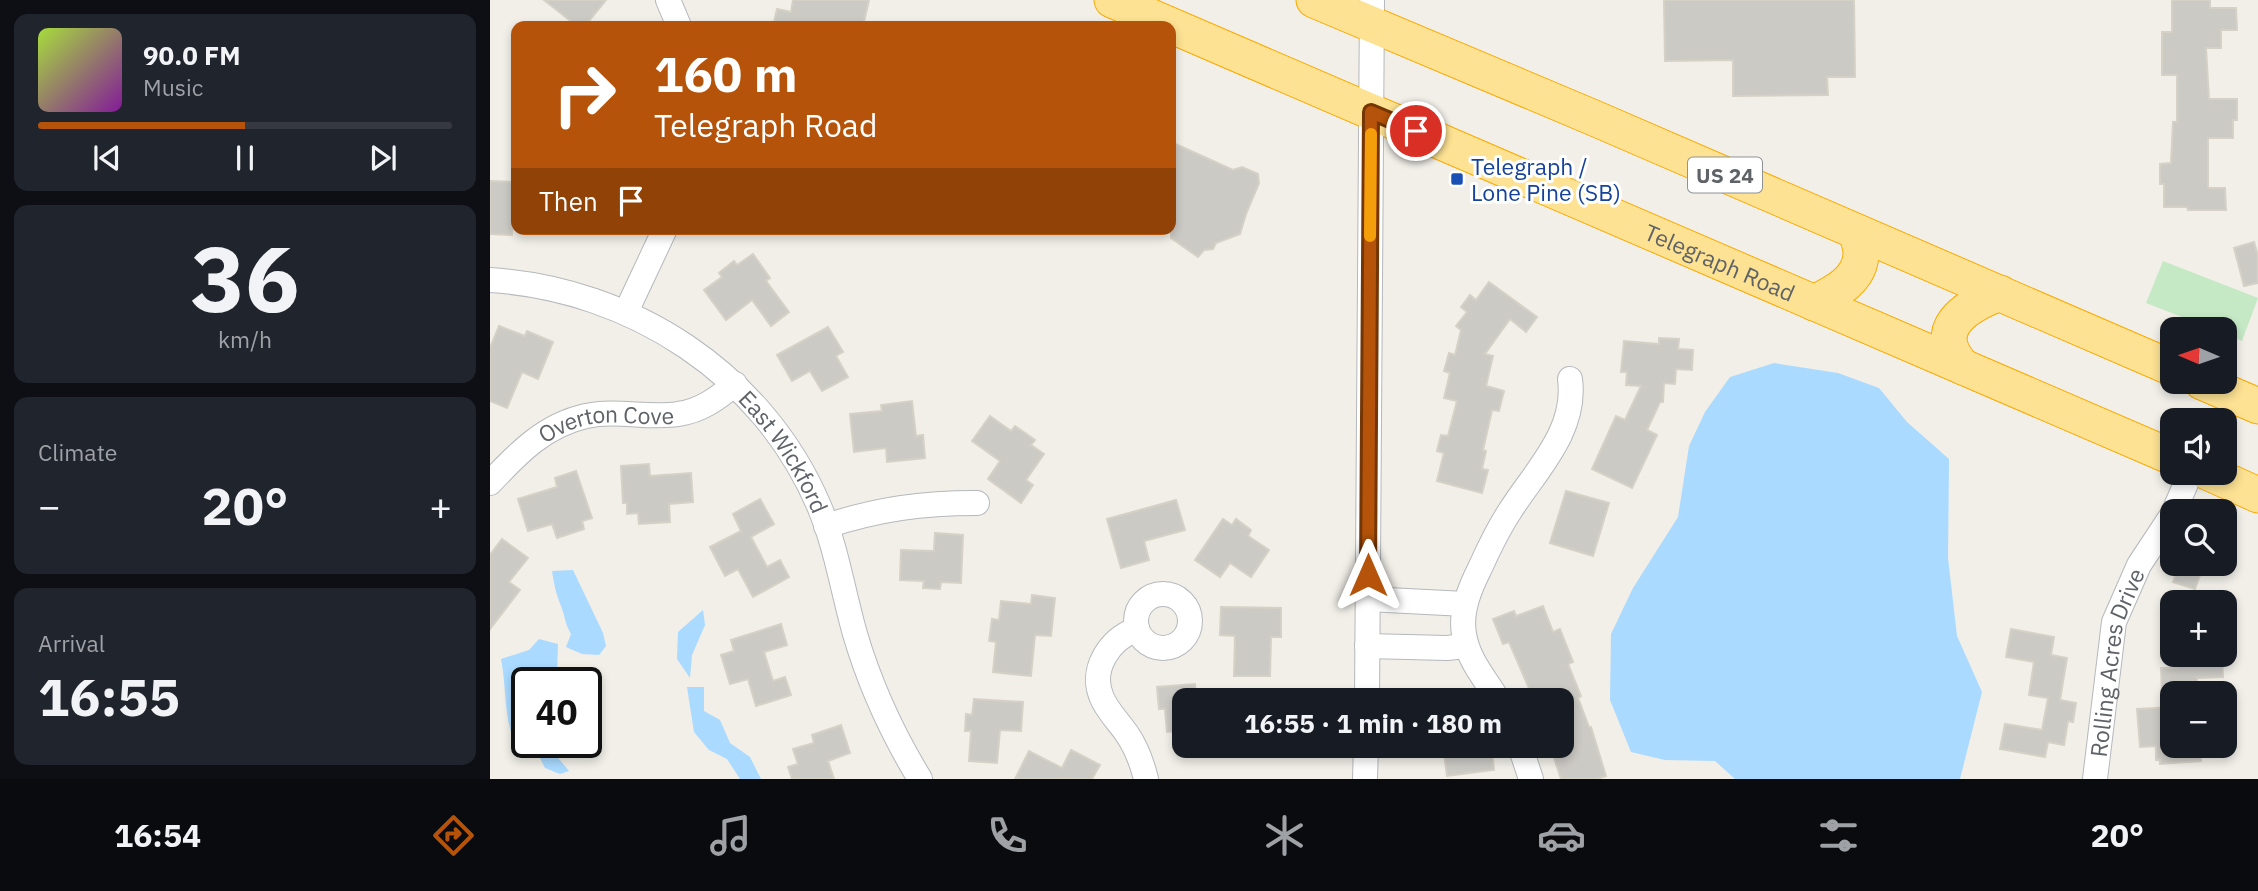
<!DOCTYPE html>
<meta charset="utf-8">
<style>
:root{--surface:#171b24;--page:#20242c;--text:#f1f3f6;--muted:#9ea1a6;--line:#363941;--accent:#b45309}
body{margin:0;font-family:"IBM Plex Sans",sans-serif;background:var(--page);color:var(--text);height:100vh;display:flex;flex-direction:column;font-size:26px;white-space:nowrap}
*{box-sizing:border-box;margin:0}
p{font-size:23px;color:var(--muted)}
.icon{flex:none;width:38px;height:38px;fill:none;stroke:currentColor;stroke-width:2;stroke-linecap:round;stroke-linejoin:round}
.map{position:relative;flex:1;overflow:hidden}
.details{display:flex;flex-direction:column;gap:14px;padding:14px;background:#0d0f14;width:490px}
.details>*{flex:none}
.guide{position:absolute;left:21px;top:21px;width:665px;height:214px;border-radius:14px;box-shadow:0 4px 10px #0003;background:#b45309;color:#fff;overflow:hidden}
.needle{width:46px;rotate:272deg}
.fabs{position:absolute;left:1670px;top:317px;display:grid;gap:14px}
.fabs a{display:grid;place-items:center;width:77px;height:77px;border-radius:14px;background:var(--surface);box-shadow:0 4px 10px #0003;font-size:35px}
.speed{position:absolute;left:21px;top:667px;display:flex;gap:14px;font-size:35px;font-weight:700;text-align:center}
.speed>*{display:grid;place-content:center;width:91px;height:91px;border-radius:50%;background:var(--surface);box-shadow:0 4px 10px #0003;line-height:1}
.speed .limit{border:4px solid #111;border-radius:10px;background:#fff;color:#111}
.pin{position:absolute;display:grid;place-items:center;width:60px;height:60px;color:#fff;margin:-30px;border:4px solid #fff;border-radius:50%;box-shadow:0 2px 7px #0007}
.me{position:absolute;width:77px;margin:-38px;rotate:0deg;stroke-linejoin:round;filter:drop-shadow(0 0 5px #0008)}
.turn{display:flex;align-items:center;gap:24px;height:147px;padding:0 28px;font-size:32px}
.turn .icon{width:91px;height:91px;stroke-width:2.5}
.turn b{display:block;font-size:49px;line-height:60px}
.then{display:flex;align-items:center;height:66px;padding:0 28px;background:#0003;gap:14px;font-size:26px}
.big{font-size:52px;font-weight:700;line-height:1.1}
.details .widget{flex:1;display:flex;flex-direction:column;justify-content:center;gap:10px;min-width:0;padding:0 24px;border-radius:14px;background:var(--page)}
.details .dial{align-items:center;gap:0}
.dial b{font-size:91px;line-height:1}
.song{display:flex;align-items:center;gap:21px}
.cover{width:84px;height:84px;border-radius:10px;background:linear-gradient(135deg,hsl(80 70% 55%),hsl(290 70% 35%))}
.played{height:7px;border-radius:4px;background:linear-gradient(90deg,var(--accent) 50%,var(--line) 50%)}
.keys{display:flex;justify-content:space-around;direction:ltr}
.heat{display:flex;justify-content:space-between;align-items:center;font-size:38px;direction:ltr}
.trip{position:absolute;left:682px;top:688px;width:402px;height:70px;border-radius:14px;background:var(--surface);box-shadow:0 4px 10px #0003;font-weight:700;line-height:70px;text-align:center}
.dock{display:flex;height:112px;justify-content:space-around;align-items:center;background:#090b0e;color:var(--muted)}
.dock .icon{width:49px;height:49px}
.dock .on{color:var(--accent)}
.dock b{font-size:32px;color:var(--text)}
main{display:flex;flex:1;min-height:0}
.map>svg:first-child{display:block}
.green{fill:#c5e8c5}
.water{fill:#aadaff}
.building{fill:#cccac5;stroke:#d6d1c6;stroke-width:2}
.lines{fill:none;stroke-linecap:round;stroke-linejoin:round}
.minor-casing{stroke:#b5b8bc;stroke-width:26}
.highway-casing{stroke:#f9ab00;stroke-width:37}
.minor{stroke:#fff;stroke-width:24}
.highway{stroke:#fde293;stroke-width:35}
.route-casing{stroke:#753606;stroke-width:18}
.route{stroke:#b45309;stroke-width:12}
.slow{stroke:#f59e0b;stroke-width:12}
.transit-dot{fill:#1a4fb4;stroke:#fff;stroke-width:2.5}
.labels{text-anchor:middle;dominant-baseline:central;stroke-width:6;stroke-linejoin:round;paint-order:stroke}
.shield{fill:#fff;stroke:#8f9295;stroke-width:2}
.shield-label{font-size:21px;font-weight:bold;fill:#5f6368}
.transit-label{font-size:23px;fill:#164399;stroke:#fff;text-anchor:start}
.street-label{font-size:23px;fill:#5f6368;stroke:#fff}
</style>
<main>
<section class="details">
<div class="widget">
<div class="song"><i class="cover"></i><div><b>90.0 FM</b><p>Music</p></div></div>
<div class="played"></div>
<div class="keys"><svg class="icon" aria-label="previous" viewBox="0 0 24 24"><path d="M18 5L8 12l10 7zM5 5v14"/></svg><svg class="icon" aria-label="pause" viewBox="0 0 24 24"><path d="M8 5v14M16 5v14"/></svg><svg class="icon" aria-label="next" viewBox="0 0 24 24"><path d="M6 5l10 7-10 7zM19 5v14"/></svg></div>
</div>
<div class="widget dial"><b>36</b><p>km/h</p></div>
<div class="widget"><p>Climate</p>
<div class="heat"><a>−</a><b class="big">20°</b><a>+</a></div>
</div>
<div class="widget"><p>Arrival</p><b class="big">16:55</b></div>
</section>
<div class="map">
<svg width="1768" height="779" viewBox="0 0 1768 779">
<rect width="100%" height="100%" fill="#f1efe8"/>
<path class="green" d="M1673,261L1768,298L1752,341L1734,334V329H1723L1656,303Z"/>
<g class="water">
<path d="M1284,363L1348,373L1389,388L1417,422L1459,459L1458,558L1467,636L1492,692L1470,779H1245L1225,761L1175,760L1141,752L1120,700L1121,634L1143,588L1188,517L1199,446L1215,412L1240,377Z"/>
<path d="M83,570L113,633L116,646L109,655L92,654L76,647L81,634C75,624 75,616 71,606C66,594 64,584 62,571Z"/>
<path d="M213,610L215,625L202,655L200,678L187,659L188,632Z"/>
<path d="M49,639L68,644L67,676L63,682H37V734L21,732C14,708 16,684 11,659L39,650Z"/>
<path d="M197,687H214V711L230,720L240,743L260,757L271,779H250L237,759L219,750L204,732Z"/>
<path d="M42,742H50L52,746L64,753L79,771L70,774L55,768Z"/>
</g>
<g class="building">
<path d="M54,0H116L95,26H87Z"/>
<path d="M303,0H379L373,26H283L287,9L301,12Z"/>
<path d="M1174,0H1364L1365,77H1337L1338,95L1243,96V60L1175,61Z"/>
<path d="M1682,0H1720V8H1746L1747,30H1731V48H1716L1719,99H1747V120H1743V138H1718V188H1735L1736,210H1698L1697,207H1674V184H1670V164L1681,163L1683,122H1687V75H1672V32H1682Z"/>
<path d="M681,142L743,170L752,167L768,174L769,183L756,214L750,234L726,243L723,249L714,250L708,257L681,238Z"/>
<path d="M0,181L25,182L22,235L0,234Z"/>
<path d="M1764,242L1768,256V283L1754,286L1744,248Z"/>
<path d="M263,254L280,278L276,281L299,312L281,326L262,300L236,320L214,290L232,277L229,273L244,261L247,265Z"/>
<path d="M999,282L1047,317L1036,332L1020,319L995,354L1003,356L996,386L1014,391L1009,411L1002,410L993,450L996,451L992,469L998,470L992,493L947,481L954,453L947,451L951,435L958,436L967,401L954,398L960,373L954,371L959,353L965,355L971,330L966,326L977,312L971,307L980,295L986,300Z"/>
<path d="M9,326L35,336L37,331L63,342L48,379L32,372L17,408L0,401V348Z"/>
<path d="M338,327L353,352L346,356L358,377L332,391L320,371L302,381L287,355Z"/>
<path d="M1169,338L1189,339L1188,349L1203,350L1202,370L1186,369L1185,384L1174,383L1173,402H1170L1157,430L1167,435L1142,488L1102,469L1126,416L1135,420L1151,386L1136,385L1137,372H1131L1134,341L1169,344Z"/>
<path d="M422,401L426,436L433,435L435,458L397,462L396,448L364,452L360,414L392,411L391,405Z"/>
<path d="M500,416L521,431L525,426L545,440L541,445L554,454L536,480L543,485L531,503L498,479L510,461L482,441Z"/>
<path d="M159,464L160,476L201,473L203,502L179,504L180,522L149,524L148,513L137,514V503H133L131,466Z"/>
<path d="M86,471L102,518L92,521L94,529L67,538L62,524L38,531L28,499L67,487L65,478Z"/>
<path d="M1076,491L1119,503L1103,556L1060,543Z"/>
<path d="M270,499L284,524L261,537L277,567L290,560L299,577L263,597L248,569L235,576L220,547L251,531L243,514Z"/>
<path d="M686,500L695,530L654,541L659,560L631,568L617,519Z"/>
<path d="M733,519L742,525L746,519L761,530L758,536L779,550L761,577L740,563L730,577L705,560Z"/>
<path d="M445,533L473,535L471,583L451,582L450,589L433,588L434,581L410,580L411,550L444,551Z"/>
<path d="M12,539L38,558L19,582L30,590L0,629V555Z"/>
<path d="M1688,568L1710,575L1705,589L1683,582Z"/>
<path d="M542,595L565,598L561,636L545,635L541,676L503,672L506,642L499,641L502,619L509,620L511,601L541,604Z"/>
<path d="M1053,606L1063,632L1070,629L1083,662L1078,664L1091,696L1088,698L1099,727H1101L1116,776L1107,779H1071L1060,746H1073V700H1044L1019,642L1013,644L1003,619L1024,611L1026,616Z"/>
<path d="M731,607L791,608V637H781L780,676H744L745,636L730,635Z"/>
<path d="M291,624L297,645L274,652L283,681L295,677L301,695L266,706L258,679L240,684L231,655L244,651L241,640Z"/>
<path d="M1521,629L1564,637L1561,655L1577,658L1570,700L1586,703L1583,722L1578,721L1574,745L1558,742L1555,757L1510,749L1515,724L1552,730L1558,698L1539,695L1544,662L1516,657Z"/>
<path d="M1686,654H1732L1733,677L1707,678V693H1672L1671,668H1686Z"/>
<path d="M705,684L706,700H695V731L677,732L675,709H669L667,687Z"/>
<path d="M484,699L533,702L531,731L510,730L507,763L479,761L481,731H475L476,714L482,715Z"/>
<path d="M1682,707V746H1710L1711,761L1670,764V760H1666V746L1650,747L1647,709Z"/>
<path d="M351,725L360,753L338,761L344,779H302L298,767L308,764L303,749L324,743L322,735Z"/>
<path d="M953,746H982L983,754L1002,752L1004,770L957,776Z"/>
<path d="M581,750L610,765L602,779H525L539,751L572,768Z"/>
</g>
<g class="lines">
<defs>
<g id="minor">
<path d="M178,0L189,26"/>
<path id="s1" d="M0,280C142,289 273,374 329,506C346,546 353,592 365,634C380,685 402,733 430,779"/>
<path d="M136,312L175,229"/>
<path id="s2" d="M0,483C28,453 55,425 96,416C127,409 158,419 188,414C211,411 228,398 245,384"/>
<path d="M1684,511L1701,472"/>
<path d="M336,526C389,509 431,503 487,503"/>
<circle cx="673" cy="621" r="27"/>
<path d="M878,599L975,604"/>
<path d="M647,629C620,639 599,669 612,698C618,712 629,722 637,734C646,747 652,763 656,779"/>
<path d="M877,646L957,648L976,646"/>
<path d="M877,700L882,0"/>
<path d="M1008,700C995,678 978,660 974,634C970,611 980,588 990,568C999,548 1008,529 1020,511C1046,470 1087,431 1080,379"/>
<path d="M1030,746L1041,779"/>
<path d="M875,779L876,746"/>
<path id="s3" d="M1605,779L1624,622L1649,565L1682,515"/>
</g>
<g id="highway">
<path id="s4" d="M622,0L1682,457"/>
<path d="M824,0L1104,118L1682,368"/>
<path d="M1324,303C1344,293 1371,280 1371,253C1371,246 1368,238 1366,232"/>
<path d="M1473,367C1438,329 1476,306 1510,293"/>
<path d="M1712,382L1768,406"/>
<path d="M1717,472L1768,495"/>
</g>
</defs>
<use href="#minor" class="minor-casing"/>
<use href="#highway" class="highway-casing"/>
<use href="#minor" class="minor"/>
<use href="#highway" class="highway"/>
</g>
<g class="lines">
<defs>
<path id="route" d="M878,575L881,112L926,131"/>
</defs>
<use href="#route" class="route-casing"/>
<use href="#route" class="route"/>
<path class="slow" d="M880,236L881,134"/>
</g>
<rect class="transit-dot" x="960" y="172" width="14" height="14" rx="3.5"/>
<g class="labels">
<rect class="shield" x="1198" y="157.5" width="74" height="35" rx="5"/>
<g class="shield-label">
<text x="1235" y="175">US 24</text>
</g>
<g class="transit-label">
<text x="981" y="166">Telegraph /<tspan x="981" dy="26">Lone Pine (SB)</tspan></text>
</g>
<g class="street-label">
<text stroke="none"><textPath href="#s4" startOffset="662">Telegraph Road</textPath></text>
<text stroke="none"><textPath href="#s2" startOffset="138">Overton Cove</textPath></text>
<text stroke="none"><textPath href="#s1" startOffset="355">East Wickford</textPath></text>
<text stroke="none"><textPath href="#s3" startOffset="119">Rolling Acres Drive</textPath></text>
</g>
</g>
</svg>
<div class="fabs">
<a><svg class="needle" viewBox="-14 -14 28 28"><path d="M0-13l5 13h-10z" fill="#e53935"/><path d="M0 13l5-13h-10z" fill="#9ea1a6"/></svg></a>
<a><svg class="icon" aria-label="sound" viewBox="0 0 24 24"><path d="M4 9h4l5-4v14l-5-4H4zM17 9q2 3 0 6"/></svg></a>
<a><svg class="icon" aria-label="search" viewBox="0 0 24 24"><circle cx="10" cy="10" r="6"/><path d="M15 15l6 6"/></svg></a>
<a>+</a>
<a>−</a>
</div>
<div class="speed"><div class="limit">40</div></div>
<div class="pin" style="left:926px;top:131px;background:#d93025"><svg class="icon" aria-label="arrive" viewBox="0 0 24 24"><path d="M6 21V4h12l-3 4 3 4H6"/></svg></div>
<svg class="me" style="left:878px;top:575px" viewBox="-20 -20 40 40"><path d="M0-17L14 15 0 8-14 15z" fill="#b45309" stroke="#fff" stroke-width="4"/></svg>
<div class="trip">16:55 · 1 min · 180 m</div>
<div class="guide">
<div class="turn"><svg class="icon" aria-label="right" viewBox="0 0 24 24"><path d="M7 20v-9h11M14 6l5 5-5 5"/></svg><div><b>160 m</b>Telegraph Road</div></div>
<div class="then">Then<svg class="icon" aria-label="arrive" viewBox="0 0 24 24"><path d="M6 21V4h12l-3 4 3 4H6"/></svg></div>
</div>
</div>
</main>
<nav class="dock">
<b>16:54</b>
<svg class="icon on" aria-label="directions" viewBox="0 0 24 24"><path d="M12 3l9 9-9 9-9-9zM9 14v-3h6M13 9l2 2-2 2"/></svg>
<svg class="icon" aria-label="music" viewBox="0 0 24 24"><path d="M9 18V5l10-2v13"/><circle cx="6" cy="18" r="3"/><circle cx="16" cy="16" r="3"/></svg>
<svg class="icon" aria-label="phone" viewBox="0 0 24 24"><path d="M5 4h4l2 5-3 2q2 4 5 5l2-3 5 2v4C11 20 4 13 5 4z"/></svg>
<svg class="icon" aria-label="climate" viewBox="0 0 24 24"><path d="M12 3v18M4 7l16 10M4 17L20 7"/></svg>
<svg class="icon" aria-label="car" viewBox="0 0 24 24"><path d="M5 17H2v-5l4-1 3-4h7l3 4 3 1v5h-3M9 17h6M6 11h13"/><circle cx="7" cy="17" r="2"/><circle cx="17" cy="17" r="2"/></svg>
<svg class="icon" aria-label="filters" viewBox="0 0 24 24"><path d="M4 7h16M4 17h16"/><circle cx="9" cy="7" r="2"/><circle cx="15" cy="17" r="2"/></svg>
<b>20°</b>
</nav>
